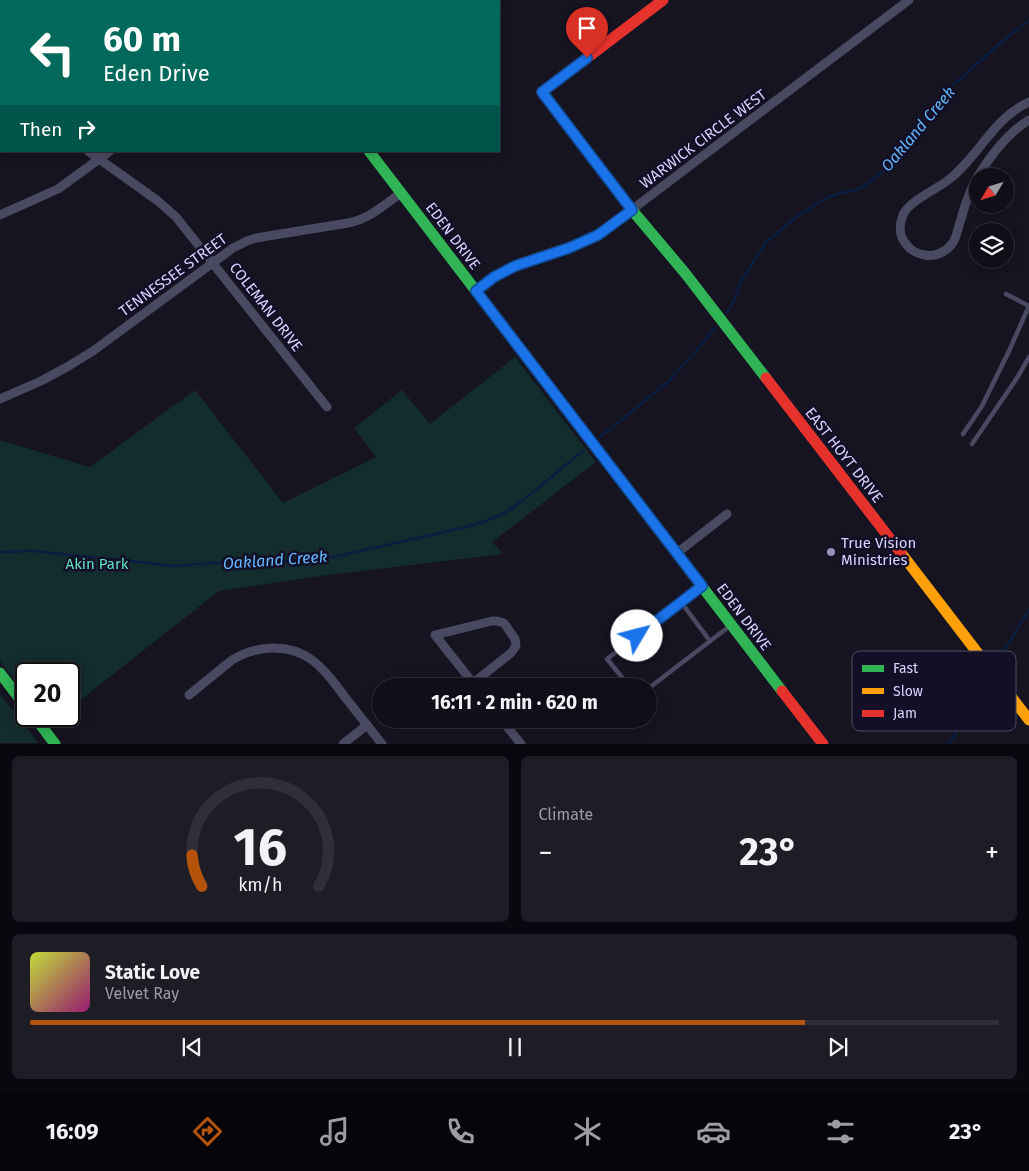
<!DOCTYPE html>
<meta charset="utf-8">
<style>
:root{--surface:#100f19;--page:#1e1d26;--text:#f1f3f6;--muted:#9c9ca2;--line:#302f38;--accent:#b45309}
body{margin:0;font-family:"Fira Sans",sans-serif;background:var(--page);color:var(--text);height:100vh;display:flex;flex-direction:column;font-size:19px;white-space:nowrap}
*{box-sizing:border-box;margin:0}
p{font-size:16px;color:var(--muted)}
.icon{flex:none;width:28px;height:28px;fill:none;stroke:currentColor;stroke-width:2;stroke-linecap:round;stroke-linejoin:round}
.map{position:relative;height:744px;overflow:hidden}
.side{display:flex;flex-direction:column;gap:12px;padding:12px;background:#09080e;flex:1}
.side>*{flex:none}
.hud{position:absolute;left:0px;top:0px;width:500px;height:152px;box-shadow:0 2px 12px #0003,0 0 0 1px var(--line);background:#00695c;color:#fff;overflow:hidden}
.needle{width:32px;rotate:232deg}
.fabs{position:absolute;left:969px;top:168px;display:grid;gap:10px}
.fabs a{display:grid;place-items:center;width:45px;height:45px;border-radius:50%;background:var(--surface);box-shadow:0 2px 12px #0003,0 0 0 1px var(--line);font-size:25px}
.speed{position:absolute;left:15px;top:662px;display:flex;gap:10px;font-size:25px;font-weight:700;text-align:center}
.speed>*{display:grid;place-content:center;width:65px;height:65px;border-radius:50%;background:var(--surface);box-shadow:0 2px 12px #0003,0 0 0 1px var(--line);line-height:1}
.speed .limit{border:2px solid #111;border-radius:8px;background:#fff;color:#111}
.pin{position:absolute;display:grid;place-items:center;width:42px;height:42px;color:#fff;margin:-51px -21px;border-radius:50% 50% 50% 0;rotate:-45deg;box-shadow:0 0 5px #0007}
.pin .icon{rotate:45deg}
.me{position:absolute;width:55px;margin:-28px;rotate:53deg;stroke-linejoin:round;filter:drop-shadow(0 0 4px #0008)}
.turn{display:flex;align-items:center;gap:18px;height:105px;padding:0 20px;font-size:22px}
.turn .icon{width:65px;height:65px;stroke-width:2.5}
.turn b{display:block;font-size:35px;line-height:42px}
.then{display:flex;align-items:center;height:48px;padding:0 20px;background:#0003;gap:10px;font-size:19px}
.big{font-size:38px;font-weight:700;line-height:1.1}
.side .card{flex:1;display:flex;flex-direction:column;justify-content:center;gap:8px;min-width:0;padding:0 18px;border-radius:8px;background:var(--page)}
.side .dial{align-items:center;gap:0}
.dial svg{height:130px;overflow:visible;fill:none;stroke:var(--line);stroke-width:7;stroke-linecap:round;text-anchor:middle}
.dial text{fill:var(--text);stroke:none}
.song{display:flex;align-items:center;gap:15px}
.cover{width:60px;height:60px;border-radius:8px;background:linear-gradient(135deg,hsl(70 70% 55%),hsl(320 70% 35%))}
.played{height:5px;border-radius:2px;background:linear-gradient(90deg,var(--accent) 80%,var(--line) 80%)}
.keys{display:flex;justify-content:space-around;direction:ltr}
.heat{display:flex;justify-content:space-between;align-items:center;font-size:28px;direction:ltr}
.side .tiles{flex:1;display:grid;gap:12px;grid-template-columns:1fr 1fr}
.card:last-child{grid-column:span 2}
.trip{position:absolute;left:372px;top:678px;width:285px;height:50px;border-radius:25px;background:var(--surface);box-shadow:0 2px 12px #0003,0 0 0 1px var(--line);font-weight:700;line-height:50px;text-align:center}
.menu{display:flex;height:80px;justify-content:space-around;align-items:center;background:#06060a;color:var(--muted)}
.menu .icon{width:35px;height:35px}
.menu .current{color:var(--accent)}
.menu b{font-size:22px;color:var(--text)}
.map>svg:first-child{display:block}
.green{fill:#132c2d}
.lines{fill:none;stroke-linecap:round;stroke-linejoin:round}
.stream{stroke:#0b1e41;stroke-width:2.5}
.lane{stroke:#4a4962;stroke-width:4.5}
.street{stroke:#4a4962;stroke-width:9}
.fast{stroke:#30b455;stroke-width:11}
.slow{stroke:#ff9f0a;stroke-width:11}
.jam{stroke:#e5322d;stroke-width:11}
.route-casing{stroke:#114b97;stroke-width:12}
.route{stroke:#1a73e8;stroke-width:9}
.poi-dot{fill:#9591b1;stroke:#130f26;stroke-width:2}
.labels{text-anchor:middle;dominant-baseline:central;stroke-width:5;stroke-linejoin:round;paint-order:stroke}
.street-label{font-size:15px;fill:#d9d4ff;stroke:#130f26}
.poi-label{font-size:15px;fill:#d9d4ff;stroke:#130f26;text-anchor:start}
.park-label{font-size:15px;fill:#5fe0c0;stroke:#130f26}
.water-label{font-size:16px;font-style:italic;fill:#62b6ff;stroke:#130f26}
.key{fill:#130f26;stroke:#4e4a67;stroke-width:1}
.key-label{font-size:14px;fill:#d9d4ff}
</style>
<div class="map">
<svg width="1029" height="744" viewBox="0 0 1029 744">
<rect width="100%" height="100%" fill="#161421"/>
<g class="green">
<path d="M515,357L596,462L492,542L503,554L328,575L219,591L69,709V674H26V696L0,661V440L90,467L195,390L283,503L376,457L354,428L402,390L430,424Z"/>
<path d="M0,694L38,743H0Z"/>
</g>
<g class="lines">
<g class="stream">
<path d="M726,313L731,307L742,280L766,242L795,218L826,198L841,193L860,189L884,171L910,140L942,95L998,45L1029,20"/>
<path d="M600,437L667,383L704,342L714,328"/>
<path d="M0,552L35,551L175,566L212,563L320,560L467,527L494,518L508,511L522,501L584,450"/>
<path d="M997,662L1029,610"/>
<path d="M949,744L986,681"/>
</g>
<g class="lane">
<path d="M1006,294L1029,306"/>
<path d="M963,434L982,406L1009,351L1029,306"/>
<path d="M972,444L1017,378L1029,357"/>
<path d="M681,602L710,641"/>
<path d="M629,686L607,659L701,587"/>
<path d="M649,688L731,625"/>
</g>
<g class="street">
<path d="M0,68L1,70"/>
<path d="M88,151L158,201L176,217L327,407"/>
<path d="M978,176C970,190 965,204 961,219C958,227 957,237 952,244C946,252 935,257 925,255C918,254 910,250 906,244C899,236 899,225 903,215C908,202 935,190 947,181C979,157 992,119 1029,102"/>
<path d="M978,176C991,155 1007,133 1029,120"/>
<path d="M0,215L58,189L110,151"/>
<path d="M475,291C488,282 500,272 515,266C544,252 577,248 605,230L909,0"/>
<path d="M0,399L41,381L67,367L93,351L233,248L247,241L256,238L348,223C369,219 384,205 401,193"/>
<path d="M677,553L727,514"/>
<path d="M492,621H497L504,623L515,639L516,646L511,653L473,683L435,635Z"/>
<path d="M189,695L232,660C257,645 289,643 312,660C327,671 337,687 348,701C359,715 370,729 382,744"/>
<path d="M501,719L521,744"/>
<path d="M343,744L367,725"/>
</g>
<g class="fast">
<path d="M554,108L632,210L685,273L766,378"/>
<path d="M369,151L782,691"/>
<path d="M0,673L26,707"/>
<path d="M34,716L55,744"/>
</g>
<g class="slow">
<path d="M250,0L251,1"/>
<path d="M901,553L1029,720"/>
</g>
<g class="jam">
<path d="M554,108L542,92L663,0"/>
<path d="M766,378L901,553"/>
<path d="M782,691L823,744"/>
</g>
</g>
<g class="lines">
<defs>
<path id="route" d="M587,58L542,92L632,210L598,235L569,248L515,266L494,277L476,291L702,586L637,636"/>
</defs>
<use href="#route" class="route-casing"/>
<use href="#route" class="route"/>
</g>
<circle class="poi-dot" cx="831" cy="552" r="5"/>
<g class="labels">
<g class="street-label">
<text transform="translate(703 139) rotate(-37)">WARWICK CIRCLE WEST</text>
<text transform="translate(453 236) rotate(53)">EDEN DRIVE</text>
<text transform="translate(173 275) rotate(-36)">TENNESSEE STREET</text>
<text transform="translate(266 307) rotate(52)">COLEMAN DRIVE</text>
<text transform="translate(844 455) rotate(52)">EAST HOYT DRIVE</text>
<text transform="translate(744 617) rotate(53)">EDEN DRIVE</text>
</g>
<g class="poi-label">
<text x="841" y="543">True Vision<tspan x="841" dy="17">Ministries</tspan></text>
</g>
<g class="park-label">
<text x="97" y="564">Akin Park</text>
</g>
<g class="water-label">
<text transform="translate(918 129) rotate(-50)">Oakland Creek</text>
<text transform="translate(275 560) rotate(-4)">Oakland Creek</text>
</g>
</g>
<rect x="852" y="651" width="164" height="80" rx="8" class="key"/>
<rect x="862" y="665" width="22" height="7" fill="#30b455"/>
<rect x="862" y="688" width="22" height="6" fill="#ff9f0a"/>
<rect x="862" y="710" width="22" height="7" fill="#e5322d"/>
<g class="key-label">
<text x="893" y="673">Fast</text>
<text x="893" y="696">Slow</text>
<text x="893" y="718">Jam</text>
</g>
</svg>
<div class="fabs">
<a><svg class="needle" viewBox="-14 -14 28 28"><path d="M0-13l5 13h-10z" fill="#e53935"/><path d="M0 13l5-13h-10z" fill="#9c9ca2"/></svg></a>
<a><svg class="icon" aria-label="layers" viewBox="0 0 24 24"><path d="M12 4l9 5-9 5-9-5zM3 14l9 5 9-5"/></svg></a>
</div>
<div class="speed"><div class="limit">20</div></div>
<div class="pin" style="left:587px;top:58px;background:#d93025"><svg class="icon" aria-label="arrive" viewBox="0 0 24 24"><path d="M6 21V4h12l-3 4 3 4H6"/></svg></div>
<svg class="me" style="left:637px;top:636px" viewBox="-20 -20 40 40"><circle r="19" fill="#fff"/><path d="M0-13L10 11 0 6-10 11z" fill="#1a73e8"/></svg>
<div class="trip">16:11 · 2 min · 620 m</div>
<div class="hud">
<div class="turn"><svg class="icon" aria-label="left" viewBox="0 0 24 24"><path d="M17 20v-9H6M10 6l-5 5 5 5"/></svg><div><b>60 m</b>Eden Drive</div></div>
<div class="then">Then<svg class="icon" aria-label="right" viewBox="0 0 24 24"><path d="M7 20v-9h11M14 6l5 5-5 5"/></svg></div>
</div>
</div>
<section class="side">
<div class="tiles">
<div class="card dial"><svg viewBox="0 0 100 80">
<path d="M14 69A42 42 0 1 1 86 69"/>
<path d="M14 69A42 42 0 0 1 8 50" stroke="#b45309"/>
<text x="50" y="56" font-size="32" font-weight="700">16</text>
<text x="50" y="72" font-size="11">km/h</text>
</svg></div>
<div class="card"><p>Climate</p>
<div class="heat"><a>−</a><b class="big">23°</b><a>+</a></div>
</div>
<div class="card">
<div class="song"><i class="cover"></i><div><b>Static Love</b><p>Velvet Ray</p></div></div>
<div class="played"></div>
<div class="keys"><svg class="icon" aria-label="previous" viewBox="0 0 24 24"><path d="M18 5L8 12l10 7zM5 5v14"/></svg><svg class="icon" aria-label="pause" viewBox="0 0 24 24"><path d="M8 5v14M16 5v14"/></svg><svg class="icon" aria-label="next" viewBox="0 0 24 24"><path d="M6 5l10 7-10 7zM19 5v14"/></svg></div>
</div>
</div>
</section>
<nav class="menu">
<b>16:09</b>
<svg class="icon current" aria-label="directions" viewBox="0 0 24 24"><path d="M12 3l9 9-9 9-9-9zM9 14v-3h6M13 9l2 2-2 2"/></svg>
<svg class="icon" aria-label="music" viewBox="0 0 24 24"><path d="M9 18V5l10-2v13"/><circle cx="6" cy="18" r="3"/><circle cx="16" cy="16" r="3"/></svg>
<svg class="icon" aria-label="phone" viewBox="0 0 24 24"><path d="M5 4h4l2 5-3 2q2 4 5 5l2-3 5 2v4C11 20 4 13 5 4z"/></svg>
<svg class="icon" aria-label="climate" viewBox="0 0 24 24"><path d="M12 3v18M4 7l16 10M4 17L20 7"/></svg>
<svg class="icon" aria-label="car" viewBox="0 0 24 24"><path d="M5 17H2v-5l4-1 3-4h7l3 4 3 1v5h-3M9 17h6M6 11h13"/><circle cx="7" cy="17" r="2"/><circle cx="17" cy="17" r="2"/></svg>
<svg class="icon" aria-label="filters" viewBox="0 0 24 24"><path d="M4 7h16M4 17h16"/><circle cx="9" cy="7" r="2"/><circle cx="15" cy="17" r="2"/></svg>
<b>23°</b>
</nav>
